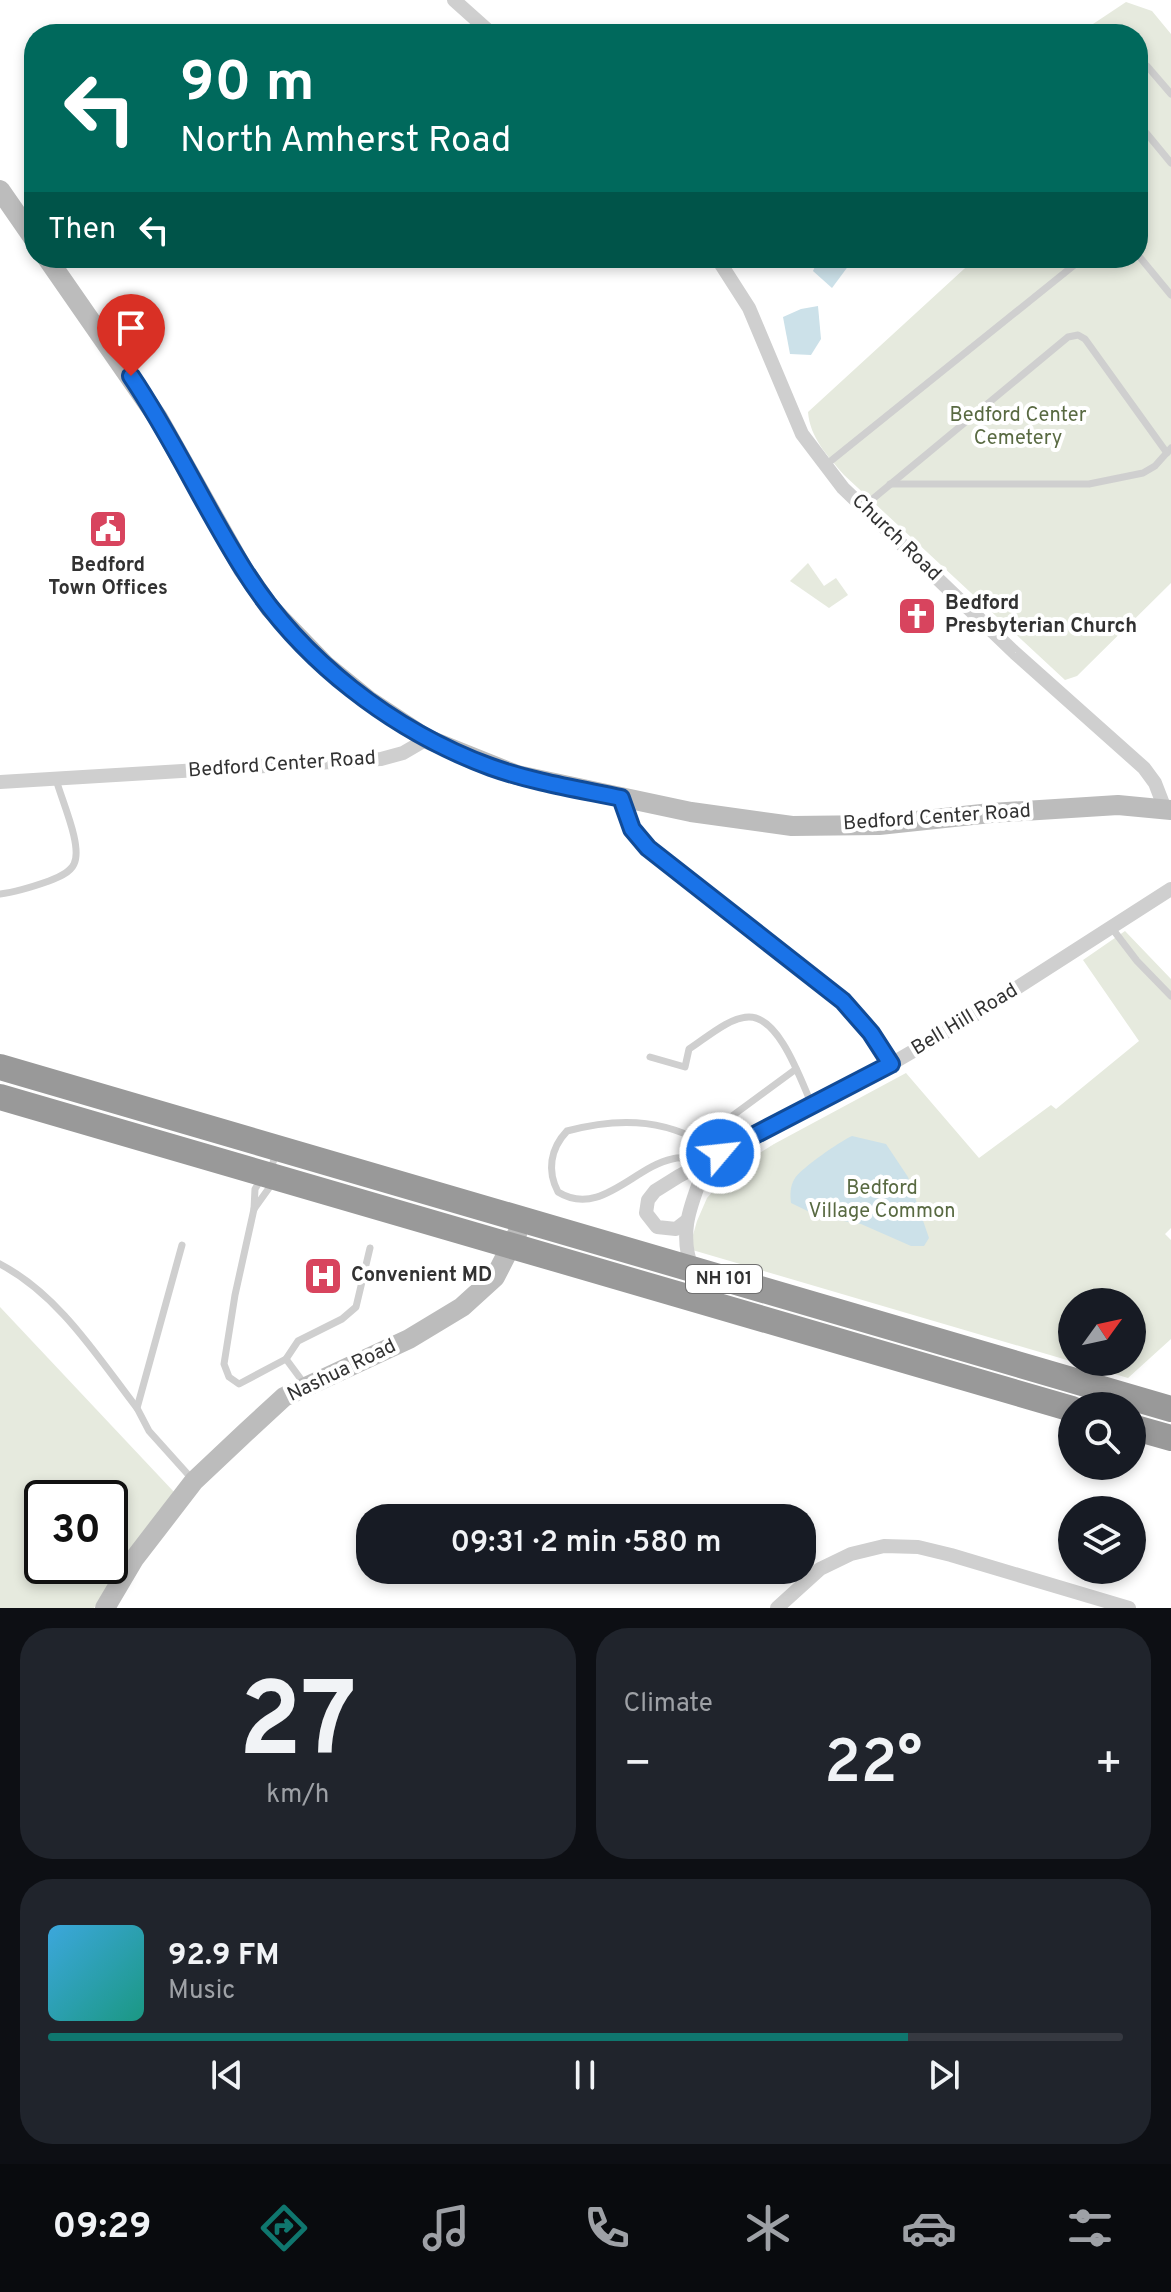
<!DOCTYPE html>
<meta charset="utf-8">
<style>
:root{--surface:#171b24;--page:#20242c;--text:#f1f3f6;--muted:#9ea1a6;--line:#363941;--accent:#0f766e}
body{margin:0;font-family:Overpass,sans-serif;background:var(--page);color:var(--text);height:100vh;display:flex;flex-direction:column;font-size:30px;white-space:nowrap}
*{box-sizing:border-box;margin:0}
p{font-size:26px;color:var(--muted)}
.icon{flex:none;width:44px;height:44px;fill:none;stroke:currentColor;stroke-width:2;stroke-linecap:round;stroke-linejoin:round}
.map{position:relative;height:1608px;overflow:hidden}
.panel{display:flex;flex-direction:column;gap:20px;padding:20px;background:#0d0f14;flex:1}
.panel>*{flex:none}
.banner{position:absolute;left:24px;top:24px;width:1124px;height:244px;border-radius:32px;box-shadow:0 4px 12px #0003;background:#00695c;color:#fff;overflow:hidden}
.needle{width:52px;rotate:57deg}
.controls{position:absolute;left:1058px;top:1288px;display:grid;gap:16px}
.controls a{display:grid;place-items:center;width:88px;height:88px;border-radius:50%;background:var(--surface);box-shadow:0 4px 12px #0003;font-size:40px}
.speed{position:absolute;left:24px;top:1480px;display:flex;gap:16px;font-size:40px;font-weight:700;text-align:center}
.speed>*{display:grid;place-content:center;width:104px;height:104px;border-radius:50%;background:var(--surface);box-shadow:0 4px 12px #0003;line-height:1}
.speed .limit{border:4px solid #111;border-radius:12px;background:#fff;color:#111}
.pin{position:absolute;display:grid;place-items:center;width:68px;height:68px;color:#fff;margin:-82px -34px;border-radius:50% 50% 50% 0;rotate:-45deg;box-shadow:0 0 8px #0007}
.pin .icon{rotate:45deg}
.me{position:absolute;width:88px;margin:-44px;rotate:62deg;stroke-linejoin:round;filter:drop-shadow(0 0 6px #0008)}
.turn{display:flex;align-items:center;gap:28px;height:168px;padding:0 24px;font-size:36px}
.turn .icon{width:104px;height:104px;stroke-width:2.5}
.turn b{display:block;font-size:56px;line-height:68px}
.then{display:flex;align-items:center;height:76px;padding:0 24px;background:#0003;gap:16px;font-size:30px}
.big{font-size:60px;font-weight:600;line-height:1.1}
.panel .tile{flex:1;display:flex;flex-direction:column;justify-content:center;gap:12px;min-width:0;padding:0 28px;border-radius:32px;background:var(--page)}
.panel .dial{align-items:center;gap:0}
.dial b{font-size:104px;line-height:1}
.song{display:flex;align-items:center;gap:24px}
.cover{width:96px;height:96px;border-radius:12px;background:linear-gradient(135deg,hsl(200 70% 55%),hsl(170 70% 35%))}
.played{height:8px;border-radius:4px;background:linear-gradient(90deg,var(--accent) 80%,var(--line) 80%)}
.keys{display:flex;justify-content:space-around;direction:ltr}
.heat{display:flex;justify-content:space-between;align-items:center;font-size:44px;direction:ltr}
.panel .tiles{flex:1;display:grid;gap:20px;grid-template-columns:1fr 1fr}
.tile:last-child{grid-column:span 2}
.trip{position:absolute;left:356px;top:1504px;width:460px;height:80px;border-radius:32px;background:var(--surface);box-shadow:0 4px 12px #0003;font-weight:600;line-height:80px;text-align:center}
.tabs{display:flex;height:128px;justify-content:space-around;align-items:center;background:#090b0e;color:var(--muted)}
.tabs .icon{width:56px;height:56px}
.tabs .on{color:var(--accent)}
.tabs b{font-size:36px;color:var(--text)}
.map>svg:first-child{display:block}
.green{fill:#e6eade;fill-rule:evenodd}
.water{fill:#cce1e9}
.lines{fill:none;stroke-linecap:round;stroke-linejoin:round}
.lane{stroke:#cfcfcf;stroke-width:7}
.street{stroke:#cfcfcf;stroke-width:14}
.secondary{stroke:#bcbcbc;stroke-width:20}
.highway{stroke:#999;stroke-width:26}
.route-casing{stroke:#114b97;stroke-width:20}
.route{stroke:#1a73e8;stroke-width:14}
.labels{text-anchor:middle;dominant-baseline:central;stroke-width:8;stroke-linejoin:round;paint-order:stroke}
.shield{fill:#fff;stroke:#707070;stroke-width:2}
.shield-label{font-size:18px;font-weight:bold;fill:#323232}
.park-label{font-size:20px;fill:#596a42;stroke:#fff}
.street-label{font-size:20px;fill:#323232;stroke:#fff}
.poi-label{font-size:20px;font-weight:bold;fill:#323232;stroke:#fff;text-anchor:start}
</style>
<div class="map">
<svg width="1171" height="1608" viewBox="0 0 1171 1608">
<rect width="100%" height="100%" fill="#fff"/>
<g class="green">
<path d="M1126,2L1152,11L1171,34V583L1077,676L1065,680L844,475C828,456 810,438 808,412L976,258H1138V34H1078Z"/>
<path d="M808,563L824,586L836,578L848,595L829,608L790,581Z"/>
<path d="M1125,931L1171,979V1228L1165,1234L1171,1240V1339L1128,1378L689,1249L697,1221L707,1198L731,1171L774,1144L906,1073L979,1158L1051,1105L1056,1109L1139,1041L1083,960ZM1072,1302H1132V1362H1072Z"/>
<path d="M0,1307L174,1492L125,1558L94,1608H0ZM42,1498H110V1566H42Z"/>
</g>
<g class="water">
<path d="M819,258H851L852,261L832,288L813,271Z"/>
<path d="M818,306L821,339L811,355L790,354L783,317L801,309Z"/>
<path d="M852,1136L886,1144L908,1177L929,1238L924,1246H911L861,1224L820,1217L791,1203C790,1194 790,1186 795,1178C803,1167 839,1142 852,1136Z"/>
</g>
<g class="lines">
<g class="lane">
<path d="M1138,62L1147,66L1171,94"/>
<path d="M1138,123L1171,163"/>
<path d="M1138,255L1171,295"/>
<path d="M827,464L1083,258"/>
<path d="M890,484H1089L1143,473L1155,466L1171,448"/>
<path d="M863,507L1068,337L1078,335L1085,339L1167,453"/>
<path d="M0,894C17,892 32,887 49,881C57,878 70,873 74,864C83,846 61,799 56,779"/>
<path d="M1111,927L1137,961L1171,996"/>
<path d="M650,1057L685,1067L689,1049C705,1039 729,1017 749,1017C780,1017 801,1081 812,1105"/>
<path d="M728,1119L796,1069"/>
<path d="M276,1153L269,1175V1188L254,1209L235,1295L224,1364L229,1377L239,1384L286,1359L298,1341L342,1319L356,1307L370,1248"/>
<path d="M702,1162C692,1159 683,1156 672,1159C634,1167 600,1218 558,1192C547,1171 550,1149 567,1131C623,1116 671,1119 720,1153"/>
<path d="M254,1209L255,1189L260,1181"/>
<path d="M182,1245L137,1408L149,1431L193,1480"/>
<path d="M0,1264C59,1295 97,1356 137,1408"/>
<path d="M286,1359L306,1386"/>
</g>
<g class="street">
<path d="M454,0L492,34"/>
<path d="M717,258L749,308L802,434L843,488L1015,653L1144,768L1155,783L1165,809"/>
<path d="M0,782L381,759L403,753L427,739"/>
<path d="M621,798L632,829L648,848L843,1001L871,1033L891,1064"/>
<path d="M685,1222L676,1229L657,1227L646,1213L648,1200L655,1191L679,1176L891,1064L965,1021L1171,889"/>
<path d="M693,1271C676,1229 694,1199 708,1159"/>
<path d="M777,1608L820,1569L851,1554L884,1546L918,1547L951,1555L1129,1608"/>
</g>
<g class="secondary">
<path d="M0,190L34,239"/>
<path d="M47,258L158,418L243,569L270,608L325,665L368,700L427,739L517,775L691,812L792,826L879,825L991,813L1118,805L1171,810"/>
<path d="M105,1608L134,1559L194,1481L246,1432L284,1397L409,1339L462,1307L495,1277L517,1234"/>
</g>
<g class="highway">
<path d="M0,1067L1171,1409"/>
<path d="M0,1097L1072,1409"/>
<path d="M1132,1427L1171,1438"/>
</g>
</g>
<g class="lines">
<defs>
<path id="route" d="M131,376C173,438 204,507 244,570C300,660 393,731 491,767C533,782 578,789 621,798L632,829L648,848L843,1001L871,1033L891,1064L720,1153"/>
</defs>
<use href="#route" class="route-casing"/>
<use href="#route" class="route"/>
</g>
<defs>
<symbol id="civic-square" viewBox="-11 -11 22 22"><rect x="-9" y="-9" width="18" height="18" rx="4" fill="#d8445e" stroke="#fff"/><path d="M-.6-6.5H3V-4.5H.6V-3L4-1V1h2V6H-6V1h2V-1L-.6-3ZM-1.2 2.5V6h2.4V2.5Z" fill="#fff"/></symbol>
<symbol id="church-square" viewBox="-11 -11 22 22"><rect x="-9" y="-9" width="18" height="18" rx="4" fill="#d8445e" stroke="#fff"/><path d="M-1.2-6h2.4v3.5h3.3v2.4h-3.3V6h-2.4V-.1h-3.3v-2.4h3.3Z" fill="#fff"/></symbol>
<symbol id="hospital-square" viewBox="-11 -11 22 22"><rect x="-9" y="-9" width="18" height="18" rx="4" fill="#d8445e" stroke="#fff"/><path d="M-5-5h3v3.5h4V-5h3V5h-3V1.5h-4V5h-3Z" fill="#fff"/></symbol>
</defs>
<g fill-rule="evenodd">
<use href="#civic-square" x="86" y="507" width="44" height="44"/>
<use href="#church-square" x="895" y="594" width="44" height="44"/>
<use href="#hospital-square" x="301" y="1254" width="44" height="44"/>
</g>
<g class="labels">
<rect class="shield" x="686" y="1265" width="76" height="28" rx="6"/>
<g class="shield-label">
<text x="724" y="1279">NH 101</text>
</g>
<g class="park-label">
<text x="1018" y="416">Bedford Center<tspan x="1018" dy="23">Cemetery</tspan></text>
<text x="882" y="1189">Bedford<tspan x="882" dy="23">Village Common</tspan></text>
</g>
<g class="street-label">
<text transform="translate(896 538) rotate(44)">Church Road</text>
<text transform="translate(282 765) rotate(-4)">Bedford Center Road</text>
<text transform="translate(937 818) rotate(-4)">Bedford Center Road</text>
<text transform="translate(965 1020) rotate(-31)">Bell Hill Road</text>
<text transform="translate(342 1371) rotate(-26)">Nashua Road</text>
</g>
<g class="poi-label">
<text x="108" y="566" text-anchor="middle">Bedford<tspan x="108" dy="23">Town Offices</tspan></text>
<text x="945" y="604">Bedford<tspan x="945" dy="23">Presbyterian Church</tspan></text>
<text x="351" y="1276">Convenient MD</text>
</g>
</g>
</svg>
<div class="controls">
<a><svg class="needle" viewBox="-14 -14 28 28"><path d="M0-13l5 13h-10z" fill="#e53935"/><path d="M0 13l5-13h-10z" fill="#9ea1a6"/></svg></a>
<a><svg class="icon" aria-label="search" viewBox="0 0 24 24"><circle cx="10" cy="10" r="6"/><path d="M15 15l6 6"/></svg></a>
<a><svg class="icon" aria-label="layers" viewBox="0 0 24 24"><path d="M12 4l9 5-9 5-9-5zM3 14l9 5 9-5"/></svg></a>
</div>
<div class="speed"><div class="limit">30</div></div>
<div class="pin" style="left:131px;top:376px;background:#d93025"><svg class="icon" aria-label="arrive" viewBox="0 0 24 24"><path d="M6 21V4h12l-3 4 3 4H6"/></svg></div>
<svg class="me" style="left:720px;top:1153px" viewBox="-20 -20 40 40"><circle r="17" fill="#1a73e8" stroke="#fff" stroke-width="3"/><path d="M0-11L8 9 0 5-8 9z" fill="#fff"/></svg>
<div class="trip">09:31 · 2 min · 580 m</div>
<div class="banner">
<div class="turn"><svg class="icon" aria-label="left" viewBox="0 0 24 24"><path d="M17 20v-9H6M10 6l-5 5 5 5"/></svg><div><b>90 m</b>North Amherst Road</div></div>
<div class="then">Then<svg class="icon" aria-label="left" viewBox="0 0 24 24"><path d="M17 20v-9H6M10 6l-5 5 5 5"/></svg></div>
</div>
</div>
<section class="panel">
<div class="tiles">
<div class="tile dial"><b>27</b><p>km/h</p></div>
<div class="tile"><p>Climate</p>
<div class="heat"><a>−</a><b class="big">22°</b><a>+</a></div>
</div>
<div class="tile">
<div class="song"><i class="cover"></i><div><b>92.9 FM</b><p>Music</p></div></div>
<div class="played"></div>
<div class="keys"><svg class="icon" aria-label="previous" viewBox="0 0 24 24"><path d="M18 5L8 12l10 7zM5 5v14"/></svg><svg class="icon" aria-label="pause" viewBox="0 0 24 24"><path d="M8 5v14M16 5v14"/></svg><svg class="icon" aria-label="next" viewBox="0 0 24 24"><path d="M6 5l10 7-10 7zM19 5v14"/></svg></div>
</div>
</div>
</section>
<nav class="tabs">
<b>09:29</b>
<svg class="icon on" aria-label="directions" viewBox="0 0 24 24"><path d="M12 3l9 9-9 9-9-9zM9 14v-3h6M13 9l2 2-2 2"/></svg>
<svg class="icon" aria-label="music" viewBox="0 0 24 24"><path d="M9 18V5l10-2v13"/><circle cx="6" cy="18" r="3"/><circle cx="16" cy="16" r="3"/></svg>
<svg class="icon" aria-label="phone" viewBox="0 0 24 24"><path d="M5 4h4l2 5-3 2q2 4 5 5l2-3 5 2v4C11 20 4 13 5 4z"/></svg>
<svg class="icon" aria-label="climate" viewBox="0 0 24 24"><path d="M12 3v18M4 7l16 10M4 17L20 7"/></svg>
<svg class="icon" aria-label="car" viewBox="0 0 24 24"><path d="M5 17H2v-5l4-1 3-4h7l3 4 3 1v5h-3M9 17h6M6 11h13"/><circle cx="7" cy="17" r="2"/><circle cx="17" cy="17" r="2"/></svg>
<svg class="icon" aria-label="filters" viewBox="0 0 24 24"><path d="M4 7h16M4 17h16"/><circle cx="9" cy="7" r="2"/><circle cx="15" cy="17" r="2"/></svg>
</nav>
